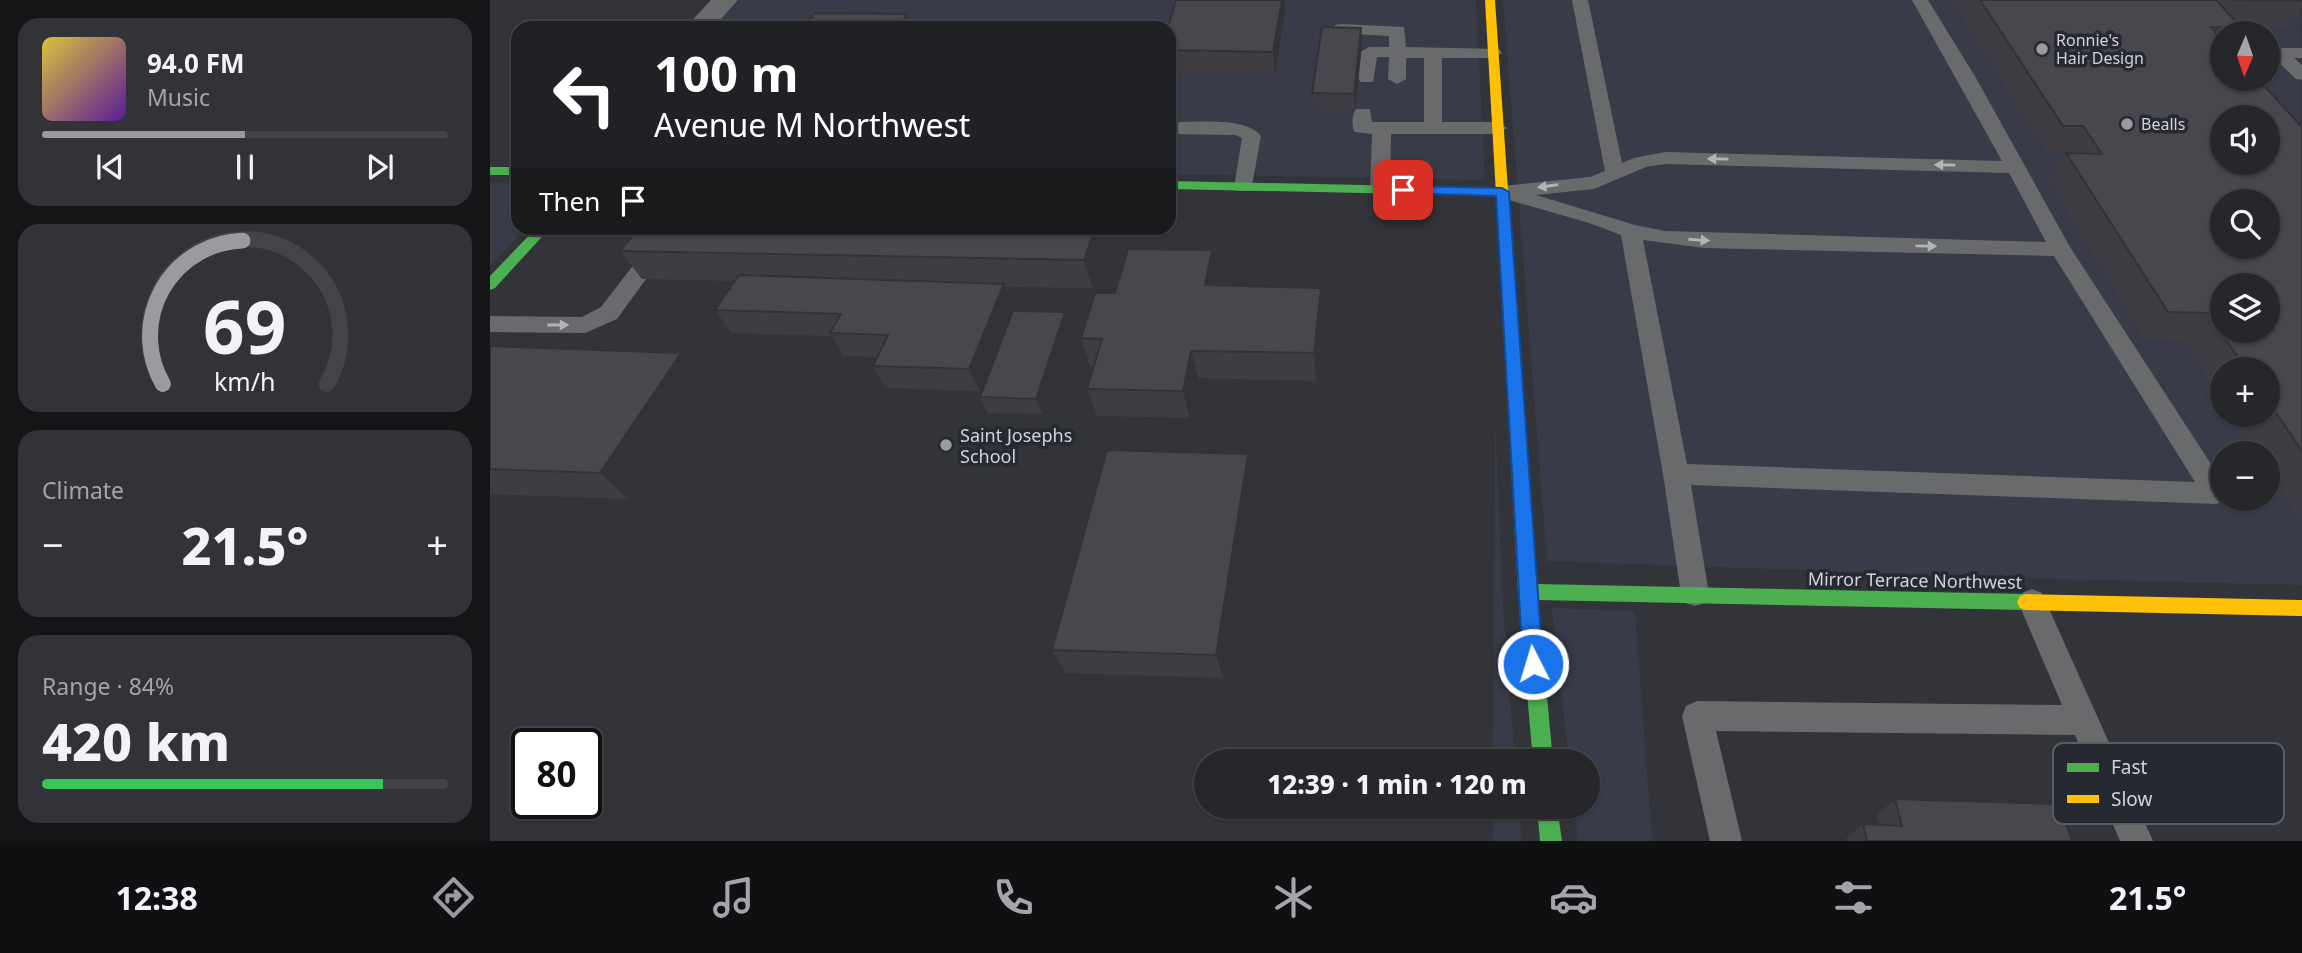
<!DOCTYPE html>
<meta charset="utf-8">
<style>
:root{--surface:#26272b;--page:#323337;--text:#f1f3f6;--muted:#a4a5a9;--line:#424447;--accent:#9a9ba0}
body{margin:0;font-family:"Noto Sans",sans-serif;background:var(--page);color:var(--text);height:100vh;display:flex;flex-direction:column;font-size:26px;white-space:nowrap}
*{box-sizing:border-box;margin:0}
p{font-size:23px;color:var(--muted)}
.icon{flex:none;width:38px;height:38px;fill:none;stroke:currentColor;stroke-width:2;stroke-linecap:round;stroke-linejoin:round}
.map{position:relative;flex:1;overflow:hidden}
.drawer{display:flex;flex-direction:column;gap:18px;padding:18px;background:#151518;width:490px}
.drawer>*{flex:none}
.hud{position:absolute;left:21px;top:21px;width:665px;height:214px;border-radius:21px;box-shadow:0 2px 5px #0004,0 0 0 2px var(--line);background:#202124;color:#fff;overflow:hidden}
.needle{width:46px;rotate:182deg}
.fabs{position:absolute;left:1720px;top:21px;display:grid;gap:14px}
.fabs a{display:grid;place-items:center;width:70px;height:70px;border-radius:50%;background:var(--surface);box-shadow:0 2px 5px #0004,0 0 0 2px var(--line);font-size:35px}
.speed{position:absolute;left:21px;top:728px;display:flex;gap:14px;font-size:35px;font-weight:700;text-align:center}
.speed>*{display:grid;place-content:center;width:91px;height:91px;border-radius:50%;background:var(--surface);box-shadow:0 2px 5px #0004,0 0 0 2px var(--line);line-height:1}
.speed .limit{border:4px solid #111;border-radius:10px;background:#fff;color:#111}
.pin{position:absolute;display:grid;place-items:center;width:60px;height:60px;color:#fff;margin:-30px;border-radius:14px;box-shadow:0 4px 10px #0006}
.me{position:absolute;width:77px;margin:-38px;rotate:355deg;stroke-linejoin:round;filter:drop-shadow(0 0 5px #0008)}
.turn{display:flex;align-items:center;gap:24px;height:147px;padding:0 28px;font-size:32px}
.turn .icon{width:91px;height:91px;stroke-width:2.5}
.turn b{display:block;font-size:49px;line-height:60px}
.then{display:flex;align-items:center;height:66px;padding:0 28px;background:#0003;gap:14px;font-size:26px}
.big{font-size:52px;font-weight:800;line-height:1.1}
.drawer .card{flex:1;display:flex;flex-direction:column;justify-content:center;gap:10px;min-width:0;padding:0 24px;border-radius:21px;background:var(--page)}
.drawer .dial{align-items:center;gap:0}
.dial svg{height:182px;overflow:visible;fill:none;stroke:var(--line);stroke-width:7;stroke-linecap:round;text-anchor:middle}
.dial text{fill:var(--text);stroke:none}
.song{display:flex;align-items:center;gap:21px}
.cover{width:84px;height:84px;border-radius:10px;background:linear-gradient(135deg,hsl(50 70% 55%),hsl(270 70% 35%))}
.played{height:7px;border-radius:4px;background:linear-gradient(90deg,var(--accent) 50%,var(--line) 50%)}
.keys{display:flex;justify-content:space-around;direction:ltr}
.heat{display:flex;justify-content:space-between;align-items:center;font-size:38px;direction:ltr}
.charge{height:10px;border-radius:5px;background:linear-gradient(90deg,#34c759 84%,var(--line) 0)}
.trip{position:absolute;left:704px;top:749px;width:406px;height:70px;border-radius:35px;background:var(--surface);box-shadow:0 2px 5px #0004,0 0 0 2px var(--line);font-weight:800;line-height:70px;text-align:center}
.tabs{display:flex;height:112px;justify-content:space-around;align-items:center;background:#0f1011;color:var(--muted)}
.tabs .icon{width:49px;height:49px}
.tabs .active{color:var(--accent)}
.tabs b{font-size:32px;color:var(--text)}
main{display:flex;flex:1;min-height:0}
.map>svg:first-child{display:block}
.built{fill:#393b49;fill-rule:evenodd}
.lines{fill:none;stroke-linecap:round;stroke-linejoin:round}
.lane{fill:#696a6c;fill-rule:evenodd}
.street{fill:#696a6c;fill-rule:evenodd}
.fast{fill:#4caf50;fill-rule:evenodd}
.slow{fill:#ffc107;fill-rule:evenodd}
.wall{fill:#3f3d43}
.shaded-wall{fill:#333237}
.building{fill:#49474e;stroke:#333237;stroke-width:2;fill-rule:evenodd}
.oneway{fill:#b2b4b8}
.route{fill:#1a73e8;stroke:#114b97;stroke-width:2}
.poi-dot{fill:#9a9ba0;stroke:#272931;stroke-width:2.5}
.labels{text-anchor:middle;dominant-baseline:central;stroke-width:7;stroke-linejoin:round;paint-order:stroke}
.far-poi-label{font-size:16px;fill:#d2d3d8;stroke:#272931;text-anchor:start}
.poi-label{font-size:18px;fill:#d2d3d8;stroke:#272931;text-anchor:start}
.street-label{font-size:18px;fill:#d2d3d8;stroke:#272931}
.key{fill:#272931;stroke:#5a5c63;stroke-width:2}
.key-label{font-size:19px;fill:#d2d3d8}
</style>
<main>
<section class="drawer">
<div class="card">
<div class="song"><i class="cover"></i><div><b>94.0 FM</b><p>Music</p></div></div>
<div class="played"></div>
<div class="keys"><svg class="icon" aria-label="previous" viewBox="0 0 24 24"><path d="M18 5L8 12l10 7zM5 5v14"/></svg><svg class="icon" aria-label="pause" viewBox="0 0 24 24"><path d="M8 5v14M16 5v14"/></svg><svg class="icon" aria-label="next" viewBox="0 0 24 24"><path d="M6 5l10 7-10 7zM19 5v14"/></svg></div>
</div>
<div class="card dial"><svg viewBox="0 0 100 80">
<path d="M14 69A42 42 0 1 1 86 69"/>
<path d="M14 69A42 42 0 0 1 49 6" stroke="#9a9ba0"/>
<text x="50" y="56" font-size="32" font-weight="700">69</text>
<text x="50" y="72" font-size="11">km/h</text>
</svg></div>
<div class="card"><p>Climate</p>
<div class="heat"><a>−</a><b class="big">21.5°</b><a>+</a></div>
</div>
<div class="card"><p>Range · 84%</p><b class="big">420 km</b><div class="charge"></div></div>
</section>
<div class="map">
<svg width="1812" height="841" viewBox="0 0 1812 841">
<rect width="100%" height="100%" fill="#333439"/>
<g class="built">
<path d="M249,0H986L995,180L679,174V28H222Z"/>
<path d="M1013,0H1811L1812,585L1532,578L1057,561ZM1732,33H1778V79H1732ZM1732,117H1778V163H1732ZM1732,201H1778V247H1732ZM1732,285H1778V331H1732ZM1732,369H1778V415H1732ZM1732,453H1778V499H1732Z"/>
<path d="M0,183H28V228H36L0,266Z"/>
<path d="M1005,420L1013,607L1025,761H1003Z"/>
<path d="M1062,608L1145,611L1162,841H1088L1084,807H1097V761H1079Z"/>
<path d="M1003,807H1029L1032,841H1003Z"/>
</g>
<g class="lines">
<g class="lane">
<path d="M1082,0H1098L1132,163L1144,158L1175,152L1512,161L1422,0H1438L1486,78L1580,247L1732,481V499L1735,501L1726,504L1201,485L1219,594L1215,603L1205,606L1195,603L1191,594L1173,474L1131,235L1099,223L1005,196L1002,192L1005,188L1012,186L1100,177L1115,171ZM1175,164L1519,173L1556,242L1175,231L1145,225L1046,195L1104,189L1156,167ZM1153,240L1214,248L1564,256L1705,482L1197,464Z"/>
<path d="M851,24L914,27L916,47L1009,49L1012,53L1003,58H952V122H1008L1017,128L1008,134H901L900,190L897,194H883L880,190L882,134L865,132C861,126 862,115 866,109H880L882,122H934V58H916V79L907,84L898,79L899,57H887L883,82H871L868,78L870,52L879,47H899V36L845,33L843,29L845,25Z"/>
<path d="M1789,48H1812V58H1804L1812,65V80L1806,79L1783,57L1780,53Z"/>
<path d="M679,122C703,123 756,116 771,136L761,191H747L744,187L752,138L745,135L679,134Z"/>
<path d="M172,228H193L127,319L95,333L0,332V316L92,317L111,307Z"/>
<path d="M1542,589L1552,593L1663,841H1630L1585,735L1226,731L1252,841H1220L1192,716L1196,706L1207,701L1572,705L1528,602L1532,593Z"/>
</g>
<path class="street" d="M221,0H248L223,28H195Z"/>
<g class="fast">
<rect x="0" y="167" width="28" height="8"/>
<path d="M679,181L1012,188L1018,192L1012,196L679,189Z"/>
<path d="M46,228H60L5,288L0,290V276Z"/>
<path d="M1021,331L1028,336L1047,584L1536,594L1542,596L1545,602L1542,608L1536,610L1048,600L1063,761H1043L1028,592L1014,336Z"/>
<path d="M1047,807H1067L1072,841H1050Z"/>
</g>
<g class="slow">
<path d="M995,0H1005L1028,336L1021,341L1014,336Z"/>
<path d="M1536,594L1812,600V616L1536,610L1530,608L1527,602L1530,596Z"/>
</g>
</g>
<g class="wall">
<path d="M1461,0H1812V7L1796,28H1752L1748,33H1732V79L1812,127V525L1778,472V453H1766L1741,415H1778V369H1732V401L1694,341L1655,340L1558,181L1575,154H1557Z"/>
<path d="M795,14L785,74L679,73V28Z"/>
<path d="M872,44L865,111L824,110L822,93Z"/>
<path d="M623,228L603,288L516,287L524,306L490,391L396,388L383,366L387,357L354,356L342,336L242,333L225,310L245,281L152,279L130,251Z"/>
<path d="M728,278L726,285L833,315L826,381L708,378L700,418L607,416L597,389L604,366H600L591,338L625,293Z"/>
<path d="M581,328L552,414L498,413L490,397Z"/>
<path d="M0,346L191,353L213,380L138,499L0,494Z"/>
<path d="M758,454L763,480L733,678L576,673L562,650Z"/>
<path d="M1405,799L1582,841H1357L1356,839L1373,824L1390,825L1387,815Z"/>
</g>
<g class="shaded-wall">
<path d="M792,0H794L795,14L785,74L783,52Z"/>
<path d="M417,14L423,28L410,26Z"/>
<path d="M871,28L872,44L865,111L864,94Z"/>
<path d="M605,228H623L603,288L594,260Z"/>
<path d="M722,250L728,278L721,313L715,285Z"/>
<path d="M514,284L524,306L490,391L479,369Z"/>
<path d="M831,288L833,315L826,381L824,353Z"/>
<path d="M575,312L581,328L552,414L546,399Z"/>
<path d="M701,351L708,378L700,418L693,391Z"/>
<path d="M191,353L213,380L138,499L110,473Z"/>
<path d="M758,454L763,480L733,678L726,655Z"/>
</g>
<g class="building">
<path d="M686,0H792L783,52L679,50V28H678Z"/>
<path d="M1490,0H1726L1752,28L1721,27L1732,40V79H1768L1812,127V451L1778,401V369H1756L1718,313L1678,312L1576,153L1612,154L1593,126H1573ZM1732,117H1778V163H1732ZM1732,201H1778V247H1732ZM1732,285H1778V331H1732Z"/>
<path d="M1740,0H1812V1Z"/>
<path d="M325,13L417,14L410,26L512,27L313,28Z"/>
<path d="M586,26L669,27L586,28Z"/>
<path d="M832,27L871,28L864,94L822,93Z"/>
<path d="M149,228H605L594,260L130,251Z"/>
<path d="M638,249L722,250L715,285L831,288L824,353L701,351L693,391L597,389L612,339L591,338L605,293H625Z"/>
<path d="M249,275L514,284L479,369L383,366L398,335L340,333L351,314L225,310Z"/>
<path d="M523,311L575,312L546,399L490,397Z"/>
<path d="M0,346L191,353L110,473L0,469Z"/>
<path d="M617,450L758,454L726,655L562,650Z"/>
<path d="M1405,799L1568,804L1582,841H1377L1373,824L1412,826Z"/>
</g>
<defs><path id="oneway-solid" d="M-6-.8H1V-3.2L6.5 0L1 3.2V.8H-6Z" transform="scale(1.75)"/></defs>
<g class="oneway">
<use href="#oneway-solid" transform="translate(1228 159) rotate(-179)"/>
<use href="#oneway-solid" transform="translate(1455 165) rotate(-179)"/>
<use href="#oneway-solid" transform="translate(1058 186) rotate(172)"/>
<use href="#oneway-solid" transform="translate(1209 240) rotate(4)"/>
<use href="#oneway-solid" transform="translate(1436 246) rotate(1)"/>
<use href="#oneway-solid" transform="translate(68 325)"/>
</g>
<path class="route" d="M913,186L1012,188L1019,192L1053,664L1050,670L1043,673L1036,670L1033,664L1006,196L909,193V187Z"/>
<g class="poi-dot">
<circle cx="1552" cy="49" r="7"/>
<circle cx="1637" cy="124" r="7"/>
<circle cx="456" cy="445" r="7"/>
</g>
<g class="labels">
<g class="far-poi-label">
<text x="1566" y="40">Ronnie's<tspan x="1566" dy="18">Hair Design</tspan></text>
<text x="1651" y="124">Bealls</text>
</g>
<g class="poi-label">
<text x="470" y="435">Saint Josephs<tspan x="470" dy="21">School</tspan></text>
</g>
<g class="street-label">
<text transform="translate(1425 580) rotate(1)">Mirror Terrace Northwest</text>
</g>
</g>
<rect x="1563" y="743" width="231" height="81" rx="10" class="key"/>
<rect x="1577" y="763" width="32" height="9" fill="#4caf50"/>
<rect x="1577" y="795" width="32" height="8" fill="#ffc107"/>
<g class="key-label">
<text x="1621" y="774">Fast</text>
<text x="1621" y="806">Slow</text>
</g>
</svg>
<div class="fabs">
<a><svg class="needle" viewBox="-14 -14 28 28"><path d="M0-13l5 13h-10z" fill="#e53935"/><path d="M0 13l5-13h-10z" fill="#a4a5a9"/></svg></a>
<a><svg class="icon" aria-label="sound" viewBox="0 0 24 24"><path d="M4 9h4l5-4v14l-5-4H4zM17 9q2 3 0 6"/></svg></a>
<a><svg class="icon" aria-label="search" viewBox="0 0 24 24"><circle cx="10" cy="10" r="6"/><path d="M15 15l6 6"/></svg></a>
<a><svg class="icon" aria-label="layers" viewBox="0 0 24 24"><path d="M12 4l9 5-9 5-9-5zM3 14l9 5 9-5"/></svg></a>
<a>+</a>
<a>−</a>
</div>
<div class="speed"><div class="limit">80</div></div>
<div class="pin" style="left:913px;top:190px;background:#d93025"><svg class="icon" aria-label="arrive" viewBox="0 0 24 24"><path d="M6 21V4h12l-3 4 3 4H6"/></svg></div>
<svg class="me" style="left:1043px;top:664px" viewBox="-20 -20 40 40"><circle r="17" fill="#1a73e8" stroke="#fff" stroke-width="3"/><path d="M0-11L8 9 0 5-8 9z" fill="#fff"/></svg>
<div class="trip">12:39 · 1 min · 120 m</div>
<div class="hud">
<div class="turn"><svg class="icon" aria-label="left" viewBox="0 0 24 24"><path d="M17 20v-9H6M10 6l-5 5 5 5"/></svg><div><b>100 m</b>Avenue M Northwest</div></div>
<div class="then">Then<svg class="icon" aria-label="arrive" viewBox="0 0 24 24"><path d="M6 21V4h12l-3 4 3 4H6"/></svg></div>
</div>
</div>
</main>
<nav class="tabs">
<b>12:38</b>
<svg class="icon active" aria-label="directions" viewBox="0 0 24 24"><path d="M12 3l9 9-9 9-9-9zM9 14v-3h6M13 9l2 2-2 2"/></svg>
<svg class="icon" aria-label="music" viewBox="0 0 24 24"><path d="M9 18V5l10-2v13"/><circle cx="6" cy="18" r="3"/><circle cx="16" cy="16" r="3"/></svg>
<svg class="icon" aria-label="phone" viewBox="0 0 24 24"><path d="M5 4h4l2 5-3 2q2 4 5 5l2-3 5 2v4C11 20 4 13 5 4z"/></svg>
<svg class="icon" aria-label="climate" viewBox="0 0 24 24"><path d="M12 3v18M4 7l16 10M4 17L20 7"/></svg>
<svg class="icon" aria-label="car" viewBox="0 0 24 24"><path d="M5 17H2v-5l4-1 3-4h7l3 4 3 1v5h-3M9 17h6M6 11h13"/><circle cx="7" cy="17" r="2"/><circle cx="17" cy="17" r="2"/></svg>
<svg class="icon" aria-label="filters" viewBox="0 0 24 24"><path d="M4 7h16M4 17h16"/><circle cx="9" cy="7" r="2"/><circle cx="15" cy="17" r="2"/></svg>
<b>21.5°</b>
</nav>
